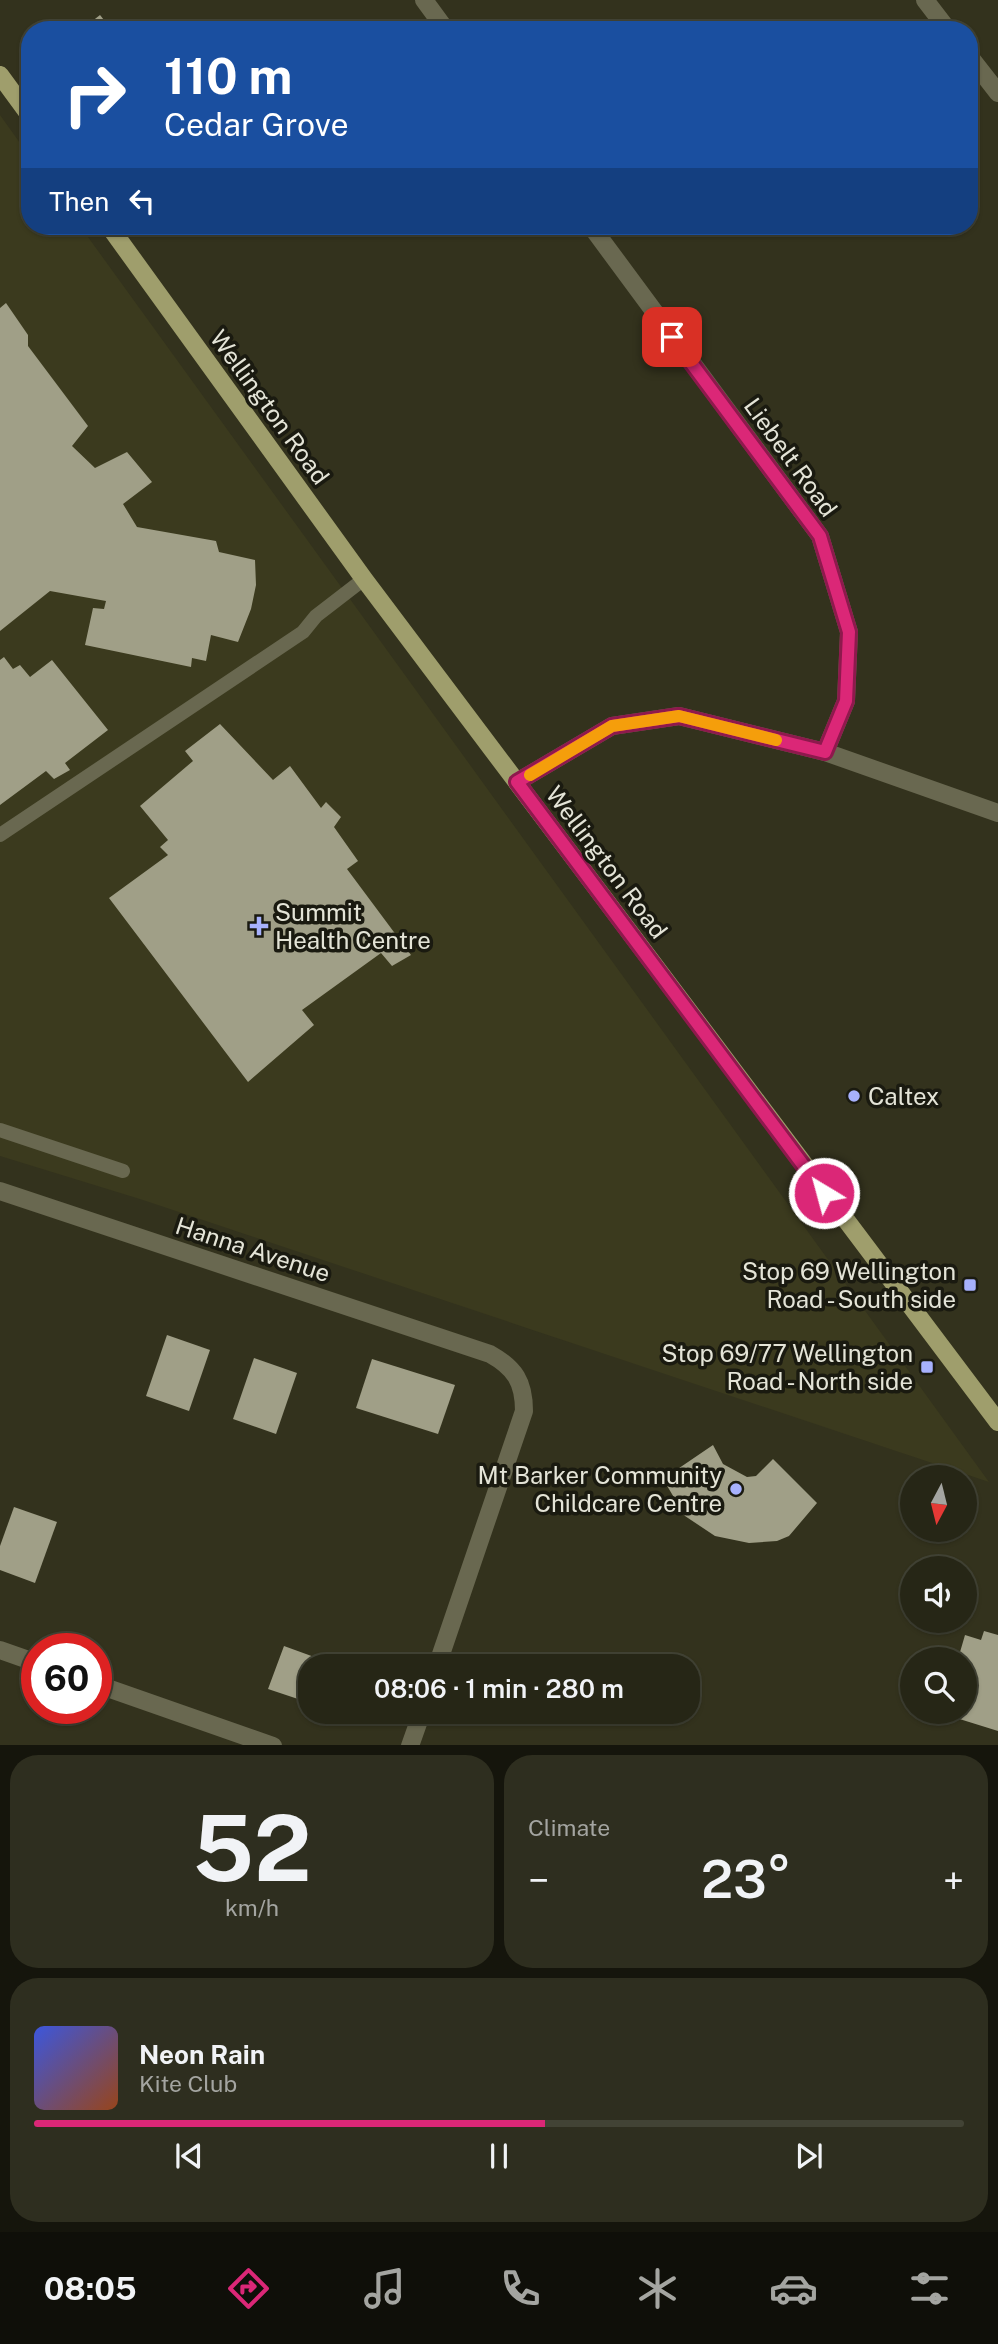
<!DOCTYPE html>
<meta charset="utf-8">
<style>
:root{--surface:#262616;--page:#2e2e1f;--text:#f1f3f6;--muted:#a4a5a1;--line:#424335;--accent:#db2777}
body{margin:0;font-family:"Public Sans",sans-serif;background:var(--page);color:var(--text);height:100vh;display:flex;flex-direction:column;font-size:26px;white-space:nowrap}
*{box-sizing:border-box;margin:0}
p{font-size:23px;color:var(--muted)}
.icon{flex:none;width:38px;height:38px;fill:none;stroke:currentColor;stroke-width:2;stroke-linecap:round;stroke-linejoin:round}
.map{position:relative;height:1745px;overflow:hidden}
.panel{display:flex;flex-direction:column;gap:10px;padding:10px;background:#15150c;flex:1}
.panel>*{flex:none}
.hud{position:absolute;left:21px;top:21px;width:957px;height:214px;border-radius:28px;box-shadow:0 2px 5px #0004,0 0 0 2px var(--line);background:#1a4fa0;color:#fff;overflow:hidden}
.needle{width:46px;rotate:187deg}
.tools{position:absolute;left:900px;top:1465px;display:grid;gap:14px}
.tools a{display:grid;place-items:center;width:77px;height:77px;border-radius:50%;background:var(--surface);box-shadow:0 2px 5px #0004,0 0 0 2px var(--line);font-size:35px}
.speed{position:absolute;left:21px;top:1633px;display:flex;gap:14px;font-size:35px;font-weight:700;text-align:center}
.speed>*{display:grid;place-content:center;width:91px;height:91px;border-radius:50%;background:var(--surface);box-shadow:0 2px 5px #0004,0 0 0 2px var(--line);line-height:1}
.speed .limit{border:10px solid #d22;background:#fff;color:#111}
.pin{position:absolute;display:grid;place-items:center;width:60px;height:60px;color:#fff;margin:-30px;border-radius:14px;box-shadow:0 4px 10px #0006}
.me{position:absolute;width:77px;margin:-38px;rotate:323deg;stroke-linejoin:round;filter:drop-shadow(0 0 5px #0008)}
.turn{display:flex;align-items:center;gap:24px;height:147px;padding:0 28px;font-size:32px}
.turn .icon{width:91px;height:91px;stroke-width:2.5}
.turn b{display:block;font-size:49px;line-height:60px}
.then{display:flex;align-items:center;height:66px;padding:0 28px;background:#0003;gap:14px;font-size:26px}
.big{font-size:52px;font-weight:600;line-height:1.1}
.panel .tile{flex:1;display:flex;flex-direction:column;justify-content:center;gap:10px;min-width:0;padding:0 24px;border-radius:28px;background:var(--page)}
.panel .dial{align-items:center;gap:0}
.dial b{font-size:91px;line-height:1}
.song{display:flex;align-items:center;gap:21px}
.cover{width:84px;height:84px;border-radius:10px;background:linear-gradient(135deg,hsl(230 70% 55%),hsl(20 70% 35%))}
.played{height:7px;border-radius:4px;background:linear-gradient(90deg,var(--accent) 55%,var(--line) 55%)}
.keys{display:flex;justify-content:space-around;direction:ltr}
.heat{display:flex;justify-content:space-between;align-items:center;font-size:38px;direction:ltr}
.panel .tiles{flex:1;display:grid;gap:10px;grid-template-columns:1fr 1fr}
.tile:last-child{grid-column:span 2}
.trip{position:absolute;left:298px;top:1654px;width:402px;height:70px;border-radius:28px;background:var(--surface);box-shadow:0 2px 5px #0004,0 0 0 2px var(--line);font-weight:600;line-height:70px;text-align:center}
.tab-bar{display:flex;height:112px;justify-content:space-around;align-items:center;background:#0f0f09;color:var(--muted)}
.tab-bar .icon{width:49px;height:49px}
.tab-bar .active{color:var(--accent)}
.tab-bar b{font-size:32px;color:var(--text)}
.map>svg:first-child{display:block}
.built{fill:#3b3a1e}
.building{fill:#a09f87}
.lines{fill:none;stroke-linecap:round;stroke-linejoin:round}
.service{stroke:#696850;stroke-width:14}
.minor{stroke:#696850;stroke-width:18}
.primary{stroke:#9f9e6c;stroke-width:18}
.route-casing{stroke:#8e194d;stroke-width:18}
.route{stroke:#db2777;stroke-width:12}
.slow{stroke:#f59e0b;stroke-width:12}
.poi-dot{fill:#a7b1fc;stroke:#1a1a10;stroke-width:2.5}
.labels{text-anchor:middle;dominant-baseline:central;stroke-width:7;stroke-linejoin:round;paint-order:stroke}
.street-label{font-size:24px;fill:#e4e4d7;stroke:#1a1a10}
.poi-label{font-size:24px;fill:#e4e4d7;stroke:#1a1a10;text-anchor:end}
</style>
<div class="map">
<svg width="998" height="1746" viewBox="0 0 998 1746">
<rect width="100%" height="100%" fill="#33321d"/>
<path class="built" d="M0,115L30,157V226H80L989,1482L143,1200L0,1156Z"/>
<g class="building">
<path d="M100,15L112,30H81Z"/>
<path d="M6,303L28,335V346L88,426L72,446L95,468L127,452L152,482L123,504L137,527L216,541L219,552L255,560L256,585L251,609L238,642L211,635L206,661L192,658L191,667L85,645L93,608L104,609L106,601L50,591L0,631V308Z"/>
<path d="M4,657L13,669L20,665L30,677L52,660L108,730L65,763L70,770L54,779L46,771L0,805V660Z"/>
<path d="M220,724L273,780L290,766L321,808L326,802L341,817L334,827L358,861L347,869L411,955L392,966L381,953L302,1010L314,1025L248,1082L109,898L168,855L160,847L168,840L140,806L193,761L185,751Z"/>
<path d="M167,1335L210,1350L189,1411L146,1396Z"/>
<path d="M254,1358L297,1373L276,1434L233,1419Z"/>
<path d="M372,1359L455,1385L438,1434L356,1408Z"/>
<path d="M713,1445L723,1464L747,1477L756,1476L773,1459L817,1503L789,1536L777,1541L749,1543L715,1536L685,1516L663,1479Z"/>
<path d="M14,1507L57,1522L35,1583L0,1570V1546Z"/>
<path d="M984,1631L998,1635V1731L937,1712H964V1659H958L965,1635L981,1640Z"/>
<path d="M284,1646L339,1666H310V1703L268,1689Z"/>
</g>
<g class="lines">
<g class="service">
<path d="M0,835L303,632L316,616L364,579"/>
<path d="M0,1130L123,1171"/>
</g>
<g class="minor">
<path d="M424,0L446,30"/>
<path d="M925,0L948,30"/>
<path d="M970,57L998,93"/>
<path d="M591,226L820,536L849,632L846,701L825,752"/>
<path d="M517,782L612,726L679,716L825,752L998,813"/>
<path d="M0,1191L490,1354C515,1368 524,1382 524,1411L437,1666"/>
<path d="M0,1650L37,1663"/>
<path d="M96,1684L273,1746"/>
<path d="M410,1746L422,1712"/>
</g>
<g class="primary">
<path d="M0,75L30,116"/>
<path d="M109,226L364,579L998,1422"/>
</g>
</g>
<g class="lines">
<defs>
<path id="route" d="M672,337L820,536L849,632L846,701L825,752L679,716L612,726L517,782L824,1193"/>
</defs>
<use href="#route" class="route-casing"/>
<use href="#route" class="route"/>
<path class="slow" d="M530,775L612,726L679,716L776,740"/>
</g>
<g class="poi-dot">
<path d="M255.5 915.5h7v7h7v7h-7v7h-7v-7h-7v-7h7z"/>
<circle cx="854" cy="1096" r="7"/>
<rect x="963" y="1278" width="14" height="14" rx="3.5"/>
<rect x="920" y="1360" width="14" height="14" rx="3.5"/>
<circle cx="736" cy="1489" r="7"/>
</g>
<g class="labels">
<g class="street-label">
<text transform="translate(270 407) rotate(54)">Wellington Road</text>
<text transform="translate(791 457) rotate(54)">Liebelt Road</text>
<text transform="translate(607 862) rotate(53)">Wellington Road</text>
<text transform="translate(253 1249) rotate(18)">Hanna Avenue</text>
</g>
<g class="poi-label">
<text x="275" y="912" text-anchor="start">Summit<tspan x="275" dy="28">Health Centre</tspan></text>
<text x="868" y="1096" text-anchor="start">Caltex</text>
<text x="956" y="1271">Stop 69 Wellington<tspan x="956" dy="28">Road - South side</tspan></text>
<text x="913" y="1353">Stop 69/77 Wellington<tspan x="913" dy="28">Road - North side</tspan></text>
<text x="722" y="1475">Mt Barker Community<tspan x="722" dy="28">Childcare Centre</tspan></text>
</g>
</g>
</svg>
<div class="tools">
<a><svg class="needle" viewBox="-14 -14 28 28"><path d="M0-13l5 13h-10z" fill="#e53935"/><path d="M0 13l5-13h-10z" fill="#a4a5a1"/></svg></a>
<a><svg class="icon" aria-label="sound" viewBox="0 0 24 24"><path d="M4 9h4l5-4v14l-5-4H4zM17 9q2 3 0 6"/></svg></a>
<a><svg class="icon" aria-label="search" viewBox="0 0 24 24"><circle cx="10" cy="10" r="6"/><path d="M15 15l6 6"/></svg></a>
</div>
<div class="speed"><div class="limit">60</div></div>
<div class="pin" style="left:672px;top:337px;background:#d93025"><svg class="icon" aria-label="arrive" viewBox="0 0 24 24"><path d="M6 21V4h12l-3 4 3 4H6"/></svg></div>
<svg class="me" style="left:824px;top:1193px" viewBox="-20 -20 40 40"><circle r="17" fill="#db2777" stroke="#fff" stroke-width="3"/><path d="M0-11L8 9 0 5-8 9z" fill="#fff"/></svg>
<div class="trip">08:06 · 1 min · 280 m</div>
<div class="hud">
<div class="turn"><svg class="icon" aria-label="right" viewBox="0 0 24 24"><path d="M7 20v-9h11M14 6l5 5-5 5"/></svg><div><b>110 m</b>Cedar Grove</div></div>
<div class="then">Then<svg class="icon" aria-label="left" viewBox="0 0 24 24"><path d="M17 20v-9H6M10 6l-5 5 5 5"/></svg></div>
</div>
</div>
<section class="panel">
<div class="tiles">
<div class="tile dial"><b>52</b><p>km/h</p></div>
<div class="tile"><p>Climate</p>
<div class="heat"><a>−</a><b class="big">23°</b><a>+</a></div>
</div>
<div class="tile">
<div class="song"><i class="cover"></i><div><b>Neon Rain</b><p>Kite Club</p></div></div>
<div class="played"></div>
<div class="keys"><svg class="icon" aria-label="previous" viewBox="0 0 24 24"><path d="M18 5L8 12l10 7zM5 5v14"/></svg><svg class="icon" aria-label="pause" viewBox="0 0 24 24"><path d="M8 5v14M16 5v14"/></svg><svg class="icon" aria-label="next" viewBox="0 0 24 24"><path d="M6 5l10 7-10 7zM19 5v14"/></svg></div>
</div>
</div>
</section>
<nav class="tab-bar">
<b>08:05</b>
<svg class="icon active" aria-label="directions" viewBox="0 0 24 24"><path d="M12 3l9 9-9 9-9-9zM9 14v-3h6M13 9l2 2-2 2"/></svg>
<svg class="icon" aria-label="music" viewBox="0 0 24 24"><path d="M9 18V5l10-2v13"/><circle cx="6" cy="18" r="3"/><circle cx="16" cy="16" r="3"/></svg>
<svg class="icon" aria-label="phone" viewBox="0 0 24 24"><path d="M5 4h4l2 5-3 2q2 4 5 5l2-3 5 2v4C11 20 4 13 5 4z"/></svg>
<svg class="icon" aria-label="climate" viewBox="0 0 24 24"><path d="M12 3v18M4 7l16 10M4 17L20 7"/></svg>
<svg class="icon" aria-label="car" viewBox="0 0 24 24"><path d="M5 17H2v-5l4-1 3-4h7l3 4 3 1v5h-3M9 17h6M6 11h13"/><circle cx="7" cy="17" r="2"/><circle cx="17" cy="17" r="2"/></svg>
<svg class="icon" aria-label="filters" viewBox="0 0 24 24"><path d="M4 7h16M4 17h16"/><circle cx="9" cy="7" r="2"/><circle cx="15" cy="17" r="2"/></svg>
</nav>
